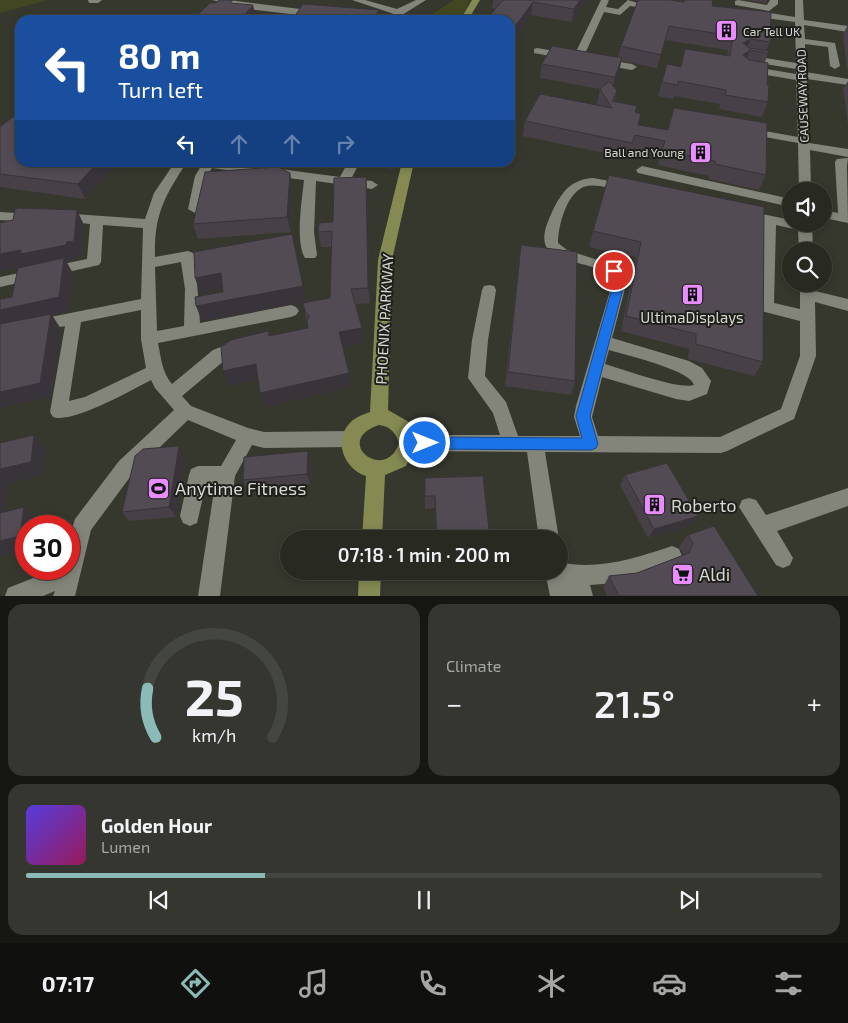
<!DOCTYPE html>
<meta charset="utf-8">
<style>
:root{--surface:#282a22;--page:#34362f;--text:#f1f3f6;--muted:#a5a7a5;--line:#444640;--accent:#8bbbb9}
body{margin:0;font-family:"Exo 2",sans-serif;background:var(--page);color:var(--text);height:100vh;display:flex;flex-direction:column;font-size:19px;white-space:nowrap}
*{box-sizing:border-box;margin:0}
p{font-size:16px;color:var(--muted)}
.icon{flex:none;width:28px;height:28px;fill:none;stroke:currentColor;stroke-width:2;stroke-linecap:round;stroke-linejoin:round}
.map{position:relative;height:596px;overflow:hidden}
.panel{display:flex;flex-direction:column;gap:8px;padding:8px;background:#161713;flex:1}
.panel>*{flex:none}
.guide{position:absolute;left:15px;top:15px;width:500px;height:152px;border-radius:15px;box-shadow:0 2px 8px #0003,0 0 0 1px var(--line);background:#1a4fa0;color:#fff;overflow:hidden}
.buttons{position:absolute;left:782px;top:182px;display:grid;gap:10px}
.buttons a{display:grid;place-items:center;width:50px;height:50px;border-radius:50%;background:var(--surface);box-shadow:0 2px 8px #0003,0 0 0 1px var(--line);font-size:25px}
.speed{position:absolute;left:15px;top:515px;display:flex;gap:10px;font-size:25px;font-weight:700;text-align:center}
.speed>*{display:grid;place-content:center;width:65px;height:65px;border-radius:50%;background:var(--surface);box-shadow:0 2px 8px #0003,0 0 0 1px var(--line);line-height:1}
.speed .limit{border:8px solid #d22;background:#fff;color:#111}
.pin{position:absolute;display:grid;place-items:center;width:42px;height:42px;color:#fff;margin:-21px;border:2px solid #fff;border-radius:50%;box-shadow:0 1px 5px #0007}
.me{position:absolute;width:55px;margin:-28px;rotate:90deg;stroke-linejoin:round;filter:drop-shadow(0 0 4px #0008)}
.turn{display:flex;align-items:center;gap:18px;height:105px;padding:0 20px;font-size:22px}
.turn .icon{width:65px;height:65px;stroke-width:2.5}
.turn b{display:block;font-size:35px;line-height:42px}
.lanes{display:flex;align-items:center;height:48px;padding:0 20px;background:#0003;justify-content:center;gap:25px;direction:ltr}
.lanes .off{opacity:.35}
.big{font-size:38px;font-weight:600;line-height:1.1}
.panel .card{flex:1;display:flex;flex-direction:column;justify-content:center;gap:8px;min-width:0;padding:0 18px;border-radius:15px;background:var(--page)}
.panel .dial{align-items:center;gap:0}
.dial svg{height:130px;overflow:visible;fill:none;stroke:var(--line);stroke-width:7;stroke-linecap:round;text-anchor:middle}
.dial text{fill:var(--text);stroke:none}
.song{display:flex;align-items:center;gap:15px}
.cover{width:60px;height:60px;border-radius:8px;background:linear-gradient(135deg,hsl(250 70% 55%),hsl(330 70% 35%))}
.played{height:5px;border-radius:2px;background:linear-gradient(90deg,var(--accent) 30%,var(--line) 30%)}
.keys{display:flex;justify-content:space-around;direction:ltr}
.heat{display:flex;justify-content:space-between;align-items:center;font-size:28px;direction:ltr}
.panel .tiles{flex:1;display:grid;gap:8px;grid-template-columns:1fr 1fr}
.card:last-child{grid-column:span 2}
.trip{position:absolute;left:280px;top:530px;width:288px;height:50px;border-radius:25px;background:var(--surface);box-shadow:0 2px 8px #0003,0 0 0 1px var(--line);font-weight:600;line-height:50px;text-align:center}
.tabs{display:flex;height:80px;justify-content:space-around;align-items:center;background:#10110e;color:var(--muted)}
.tabs .icon{width:35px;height:35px}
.tabs .current{color:var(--accent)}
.tabs b{font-size:22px;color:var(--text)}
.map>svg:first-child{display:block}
.green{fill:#424621}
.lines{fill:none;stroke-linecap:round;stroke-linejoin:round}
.minor{fill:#83857a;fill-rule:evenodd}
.major{fill:#858a52;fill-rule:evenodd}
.wall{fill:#474047}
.shaded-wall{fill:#39343a}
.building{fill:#524b53;stroke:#39343a}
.route{fill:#1a73e8;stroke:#114b97}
.labels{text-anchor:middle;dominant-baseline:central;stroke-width:4;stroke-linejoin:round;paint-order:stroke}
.far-poi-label{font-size:12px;fill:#d7d8d2;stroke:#1e1f1a;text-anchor:start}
.far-street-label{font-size:12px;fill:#d7d8d2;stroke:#1e1f1a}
.poi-label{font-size:15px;fill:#d7d8d2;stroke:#1e1f1a}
.street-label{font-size:15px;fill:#d7d8d2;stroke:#1e1f1a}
.near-poi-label{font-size:18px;fill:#d7d8d2;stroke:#1e1f1a;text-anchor:start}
</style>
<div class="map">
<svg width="848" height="596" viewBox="0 0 848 596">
<rect width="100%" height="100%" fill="#36382e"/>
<g class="green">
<path d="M0,0H48L0,13Z"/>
<path d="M454,0H470L460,20H423Z"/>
</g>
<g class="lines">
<g class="minor">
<path d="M88,0H102L98,3H89Z"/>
<path d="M212,0H229L316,11L320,14L316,17L247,9Z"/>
<path d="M352,0H365L397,9L416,0H426L402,15L394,14Z"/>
<path d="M601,0H609L606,7L618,9L628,0L641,4L637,7L630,6L620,15L604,12L583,58L578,61L575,60L573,58Z"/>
<path d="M738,0L767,5L770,0H778V4L769,11L735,5V1Z"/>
<path d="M795,0H803L804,20L848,26V32L804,25L805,39L835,43L840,66L835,69L830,66L828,47L805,44L806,72L848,79V85L807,79L809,143L848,149V157L810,150L811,191H799L798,143L748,134L742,131L748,128L798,137L796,80L749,72L744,69L749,66L796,74V69L746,61L741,58L746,55L796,63L795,22L752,16L748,13L752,10L795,17Z"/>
<path d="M537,48L566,53L571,56L566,59L534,53V49Z"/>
<path d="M601,59L632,64L637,67L632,70L598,64V60Z"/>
<path d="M848,158L847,166L848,223L824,218V210L838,213L835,162L837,159Z"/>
<path d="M175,162H187C164,197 154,215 155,257L188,251L193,253L195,256L200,323L291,305L296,307L299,311L296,315L291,317L158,343C161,358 162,372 172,384L213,350L238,340L244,342L246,346L244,350L225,360L182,396L191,406L248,428L264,432L350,431L356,433L359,439L356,445L350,447L264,448L252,445L235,476L220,596H198L215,484H206L197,523L190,526L183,523L180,516L189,475L191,469L198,466H221L236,440L188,420L133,473L91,530L75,596H53L55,591L43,596H5L8,588L56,569H69V538L75,519L119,461L174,410L155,388L151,380C132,390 72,424 53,417L50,412L65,326L0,339V327L141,299L143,228L103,225L101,262L99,265L0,287V277L87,259L90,224L55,220L53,217L55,214L60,213L145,219L154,193ZM181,262L185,289L184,326L157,331L155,267ZM141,310V339L146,368L85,397L69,401L81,322Z"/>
<path d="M190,162H228L340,177L348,162H360L351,179L372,181L378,185L372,189L316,181L314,232L317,255L315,258H305C295,242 302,200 304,180L212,168L207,176L202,209L195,213L188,209L195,176L201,166Z"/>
<path d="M642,166L791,199V207L638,173L636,170Z"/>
<path d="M593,178L626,184L632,188L626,192C614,189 599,184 587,186C567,190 558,226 558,243L567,250L619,267L627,281L612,338L689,361L702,368L711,381L707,394L689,401L676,399L602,377L592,417L598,436L720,437L781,409L800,356V321L761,311L758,307L763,223L738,217L736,214L738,211L743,210L791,220V224H812L813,251H799L798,230L776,225L774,303L800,309V284H814L815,291L848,299V311L815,302L816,356L794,419L727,451L721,453L545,452L559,539H539L527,452L408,451L402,449L399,443L402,437L408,435H500L493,413L468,378L472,340L482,290L484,286L489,285L494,286L496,290L488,340L485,376L506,402L518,436H580L574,417L576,406L613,281C597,254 530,272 547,224C551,214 555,204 561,196C569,184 579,179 593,178ZM609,350C625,355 691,370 694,385C679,390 622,369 605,364Z"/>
<path d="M0,212L32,214L39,218L32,222L0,220Z"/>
<path d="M848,488V506L777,531L793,558L790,565L783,568L776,565L739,507L742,500L749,498L756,500L766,515Z"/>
<path d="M672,546L679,549L682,556L679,563L629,582L590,585L593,596H550L545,571H559V562C596,571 637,558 672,546Z"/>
</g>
<g class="major">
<path d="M472,0H480L468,20H460Z"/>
<path d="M402,162H414L392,260L388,410L409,422L417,443L406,466L385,475L382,539H362L366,476C345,469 333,442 349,424C355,417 362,415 370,412L378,260ZM379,425C390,426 396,433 399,443C386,484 331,441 379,425Z"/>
<path d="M359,571H381L380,596H358Z"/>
</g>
</g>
<g class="wall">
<path d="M493,0H586L572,22L531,15L510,45V20L496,9L492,8Z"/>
<path d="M746,0H767L766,3Z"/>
<path d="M712,6L770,42L766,51L768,53L765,62L768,102L762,117L719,109L720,104L674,96L673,99L658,96L667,64L680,67L685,49L727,56L728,50L665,40L657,68L621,61L619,72L613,86L617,91L614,102L635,112L638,125L667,130L674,108L766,175L759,190L709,179V176L658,165L660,156L631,150L628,158L523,136L525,121L598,105L597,103L600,89L540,78L542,64L618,57L621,46Z"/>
<path d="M848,24V70H847L843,35Z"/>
<path d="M848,81V125L843,89Z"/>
<path d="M0,127L118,162L85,199L0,187Z"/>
<path d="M372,162H396L393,169L372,167Z"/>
<path d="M290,173L292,188L291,232L198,239L193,224Z"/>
<path d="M609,175L763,362L754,376L688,359L689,349L621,331L636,257L589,247Z"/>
<path d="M367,192L370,303L355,304L364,342L343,347L351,387L265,407L260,393L258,379L228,386L270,336L308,328L303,303L330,298L332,247H321L318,232L333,222Z"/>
<path d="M521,245L575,381L571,395L505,386Z"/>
<path d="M308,451L311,462L310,484L248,490L243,480Z"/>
<path d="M185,457L176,517L129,521L122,512Z"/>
<path d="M625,475L698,516L691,525L648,538L620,485Z"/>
<path d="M425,478L490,539H436L435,508L425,509Z"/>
<path d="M688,535L758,596H607L603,587L609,576L637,573L684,555L679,547Z"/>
</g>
<g class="shaded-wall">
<path d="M580,0H586L572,22L574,9Z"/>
<path d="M533,2L531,15L510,45V33Z"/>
<path d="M253,5L256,18L254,20H240Z"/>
<path d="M379,10V20H373Z"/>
<path d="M751,39L745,52L743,43Z"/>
<path d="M750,50L744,64L743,55Z"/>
<path d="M622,58L619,72L612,91L615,77Z"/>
<path d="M98,162H118L85,199L78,184Z"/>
<path d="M393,162H396L393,169Z"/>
<path d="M290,173L292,188L291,232L287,217Z"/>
<path d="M366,177L367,192L370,303L368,288Z"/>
<path d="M77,210L84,225L82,255L75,257L74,260L66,261L73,273L68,312L52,315L61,329L51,397L0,408V310L59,297L30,269L28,266L0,271V254L67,242Z"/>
<path d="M221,273L226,288L200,293L195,278Z"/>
<path d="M303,286L306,302L202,321L196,306Z"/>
<path d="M362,328L364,342L342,347L339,332Z"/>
<path d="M256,364L261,378L228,386L223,371Z"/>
<path d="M349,373L351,387L265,407L260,393Z"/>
<path d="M34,435L46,449L43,475L8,484L1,529L0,528V469Z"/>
<path d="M179,446L185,457L176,517L169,507Z"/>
<path d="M308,451L311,462L310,484L307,474Z"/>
<path d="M24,507L37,520V526H26V550L0,557V541Z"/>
<path d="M698,516L691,525L648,538L654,529Z"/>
</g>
<g class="building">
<path d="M219,0H233L230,3L253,5L240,20H192L210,3H216Z"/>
<path d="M503,0H580L574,9L533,2L510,33V20H486Z"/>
<path d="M638,0H670L684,2V0H713L712,6L771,12L770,42L751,39L743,43L749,48L769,51L768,53L750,50L743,55L749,60L768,63L767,85H769L768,102L725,95L726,90L678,81V85L662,82L667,64L681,67L685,49L730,56L733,36L669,26L661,55L621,46Z"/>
<path d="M303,4L379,10L373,20H292Z"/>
<path d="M552,46L622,58L615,77L542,64Z"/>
<path d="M609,81L617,91L612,101L637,106L635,112L641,114L638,125L668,130L674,108L767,123L766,175L715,164V161L662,150L665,141L635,135L632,143L525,121L540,94L612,108L600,89Z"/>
<path d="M14,116L20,117V162H98L78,184L0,174V127Z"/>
<path d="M278,167L290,173L287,217L193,224L205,172Z"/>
<path d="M609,175L764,207L763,362L696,344V334L626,316L641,242L593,231Z"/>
<path d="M366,177L368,288L351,289L362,328L339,332L349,373L260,393L256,364L223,371L221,347L231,340L268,331L269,336L308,328L307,322L309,316L305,311L303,303L330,298L332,231L318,232L319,223L333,222L334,178Z"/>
<path d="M19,208L77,210L74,241L67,242L66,245L21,254V250L0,254V223L13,220L15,209Z"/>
<path d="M292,234L303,286L196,306L195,297L223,292L221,273L195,278L194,252Z"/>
<path d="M521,245L577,252L575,381L508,372Z"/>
<path d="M64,258L59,297L0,310V299L12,297L18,268Z"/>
<path d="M51,314L40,383L0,392V324Z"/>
<path d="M34,435L31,462L0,469V443Z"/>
<path d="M179,446L169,507L122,512L135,456L143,449Z"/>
<path d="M308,451L307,474L243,480L244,457Z"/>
<path d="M667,463L698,516L654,529L625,475Z"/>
<path d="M483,476L490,539H437L435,496H425V478Z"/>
<path d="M24,507L20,536L0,541V513Z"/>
<path d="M714,526L758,596H619L609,576L637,573L689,553L693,543L688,535Z"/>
</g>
<path class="route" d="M614,268L618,269L625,281L590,416L598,444L596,448L591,450L425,449L420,448L418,443L420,439L425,437L582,438L576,416L614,281L609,271Z"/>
<defs>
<symbol id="building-square" viewBox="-11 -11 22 22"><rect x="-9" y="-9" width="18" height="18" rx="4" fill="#e98dfe" stroke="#1e1f1a"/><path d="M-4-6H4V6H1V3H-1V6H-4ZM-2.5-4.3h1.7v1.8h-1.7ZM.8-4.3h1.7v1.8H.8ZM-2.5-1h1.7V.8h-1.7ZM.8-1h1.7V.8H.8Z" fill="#111"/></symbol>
<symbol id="stadium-square" viewBox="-11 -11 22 22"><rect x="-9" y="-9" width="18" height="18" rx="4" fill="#e98dfe" stroke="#1e1f1a"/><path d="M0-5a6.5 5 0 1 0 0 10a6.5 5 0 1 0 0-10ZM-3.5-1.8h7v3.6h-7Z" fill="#111"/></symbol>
<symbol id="supermarket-square" viewBox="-11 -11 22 22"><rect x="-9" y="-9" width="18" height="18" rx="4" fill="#e98dfe" stroke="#1e1f1a"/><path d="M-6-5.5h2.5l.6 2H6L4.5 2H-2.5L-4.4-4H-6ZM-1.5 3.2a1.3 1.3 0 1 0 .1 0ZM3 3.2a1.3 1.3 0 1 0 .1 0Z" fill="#111"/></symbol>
</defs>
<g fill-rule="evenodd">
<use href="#building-square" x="714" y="18" width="25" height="25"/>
<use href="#building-square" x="688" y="140" width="25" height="25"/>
<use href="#building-square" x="680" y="282" width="25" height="25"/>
<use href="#stadium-square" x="146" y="476" width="25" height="25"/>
<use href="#building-square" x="642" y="492" width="25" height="25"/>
<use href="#supermarket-square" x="670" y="562" width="25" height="25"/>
</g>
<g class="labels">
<g class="far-poi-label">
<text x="743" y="31">Car Tell UK</text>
<text x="684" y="152" text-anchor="end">Ball and Young</text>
</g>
<g class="far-street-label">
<text transform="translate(802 96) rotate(-92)">CAUSEWAY ROAD</text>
</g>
<g class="poi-label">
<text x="692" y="317">UltimaDisplays</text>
</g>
<g class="street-label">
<text transform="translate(384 319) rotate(-87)">PHOENIX PARKWAY</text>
</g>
<g class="near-poi-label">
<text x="175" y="488">Anytime Fitness</text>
<text x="671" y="505">Roberto</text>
<text x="699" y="574">Aldi</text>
</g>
</g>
</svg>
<div class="buttons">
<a><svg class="icon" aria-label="sound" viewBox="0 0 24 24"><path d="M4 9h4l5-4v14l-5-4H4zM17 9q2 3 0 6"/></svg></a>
<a><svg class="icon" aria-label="search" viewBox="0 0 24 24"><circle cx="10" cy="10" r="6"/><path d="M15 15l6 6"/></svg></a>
</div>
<div class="speed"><div class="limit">30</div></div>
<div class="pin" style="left:614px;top:271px;background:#d93025"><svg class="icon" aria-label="arrive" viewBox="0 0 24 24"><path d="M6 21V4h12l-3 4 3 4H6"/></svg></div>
<svg class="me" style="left:425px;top:443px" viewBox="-20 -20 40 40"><circle r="17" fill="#1a73e8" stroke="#fff" stroke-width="3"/><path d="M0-11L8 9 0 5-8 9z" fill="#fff"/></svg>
<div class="trip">07:18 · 1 min · 200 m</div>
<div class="guide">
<div class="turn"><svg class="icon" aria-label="left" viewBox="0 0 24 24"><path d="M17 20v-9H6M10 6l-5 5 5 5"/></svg><div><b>80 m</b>Turn left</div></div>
<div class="lanes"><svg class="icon" aria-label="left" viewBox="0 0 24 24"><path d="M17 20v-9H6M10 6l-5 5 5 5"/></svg><svg class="icon off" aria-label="ahead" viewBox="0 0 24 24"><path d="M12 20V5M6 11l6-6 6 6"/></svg><svg class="icon off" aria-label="ahead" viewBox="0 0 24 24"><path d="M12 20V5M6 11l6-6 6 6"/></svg><svg class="icon off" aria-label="right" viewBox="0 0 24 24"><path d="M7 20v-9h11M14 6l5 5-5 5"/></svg></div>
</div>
</div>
<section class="panel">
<div class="tiles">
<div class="card dial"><svg viewBox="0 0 100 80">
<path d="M14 69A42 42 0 1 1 86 69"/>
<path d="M14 69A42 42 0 0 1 9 39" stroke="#8bbbb9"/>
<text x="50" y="56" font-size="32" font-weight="700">25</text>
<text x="50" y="72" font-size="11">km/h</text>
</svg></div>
<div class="card"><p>Climate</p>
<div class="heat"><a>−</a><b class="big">21.5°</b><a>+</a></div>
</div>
<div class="card">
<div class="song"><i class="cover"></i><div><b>Golden Hour</b><p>Lumen</p></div></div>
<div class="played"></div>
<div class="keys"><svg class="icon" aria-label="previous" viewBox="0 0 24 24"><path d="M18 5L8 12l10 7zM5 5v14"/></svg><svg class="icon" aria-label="pause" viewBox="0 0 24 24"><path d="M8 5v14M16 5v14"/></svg><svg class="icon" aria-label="next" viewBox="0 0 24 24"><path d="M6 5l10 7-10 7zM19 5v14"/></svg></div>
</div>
</div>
</section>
<nav class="tabs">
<b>07:17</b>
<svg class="icon current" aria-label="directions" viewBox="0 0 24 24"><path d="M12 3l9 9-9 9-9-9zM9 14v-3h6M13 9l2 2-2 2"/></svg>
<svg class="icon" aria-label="music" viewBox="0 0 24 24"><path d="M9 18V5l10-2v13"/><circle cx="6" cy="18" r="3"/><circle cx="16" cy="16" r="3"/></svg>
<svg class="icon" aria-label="phone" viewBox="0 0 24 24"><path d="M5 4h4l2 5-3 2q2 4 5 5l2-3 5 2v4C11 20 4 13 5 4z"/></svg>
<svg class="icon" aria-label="climate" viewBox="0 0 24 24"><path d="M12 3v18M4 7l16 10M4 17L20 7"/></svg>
<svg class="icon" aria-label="car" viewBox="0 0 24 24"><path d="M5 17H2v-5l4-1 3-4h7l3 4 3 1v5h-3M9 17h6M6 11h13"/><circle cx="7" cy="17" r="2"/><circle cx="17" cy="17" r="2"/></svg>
<svg class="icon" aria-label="filters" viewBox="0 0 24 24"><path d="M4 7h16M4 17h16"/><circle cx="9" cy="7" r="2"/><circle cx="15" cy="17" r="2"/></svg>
</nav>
